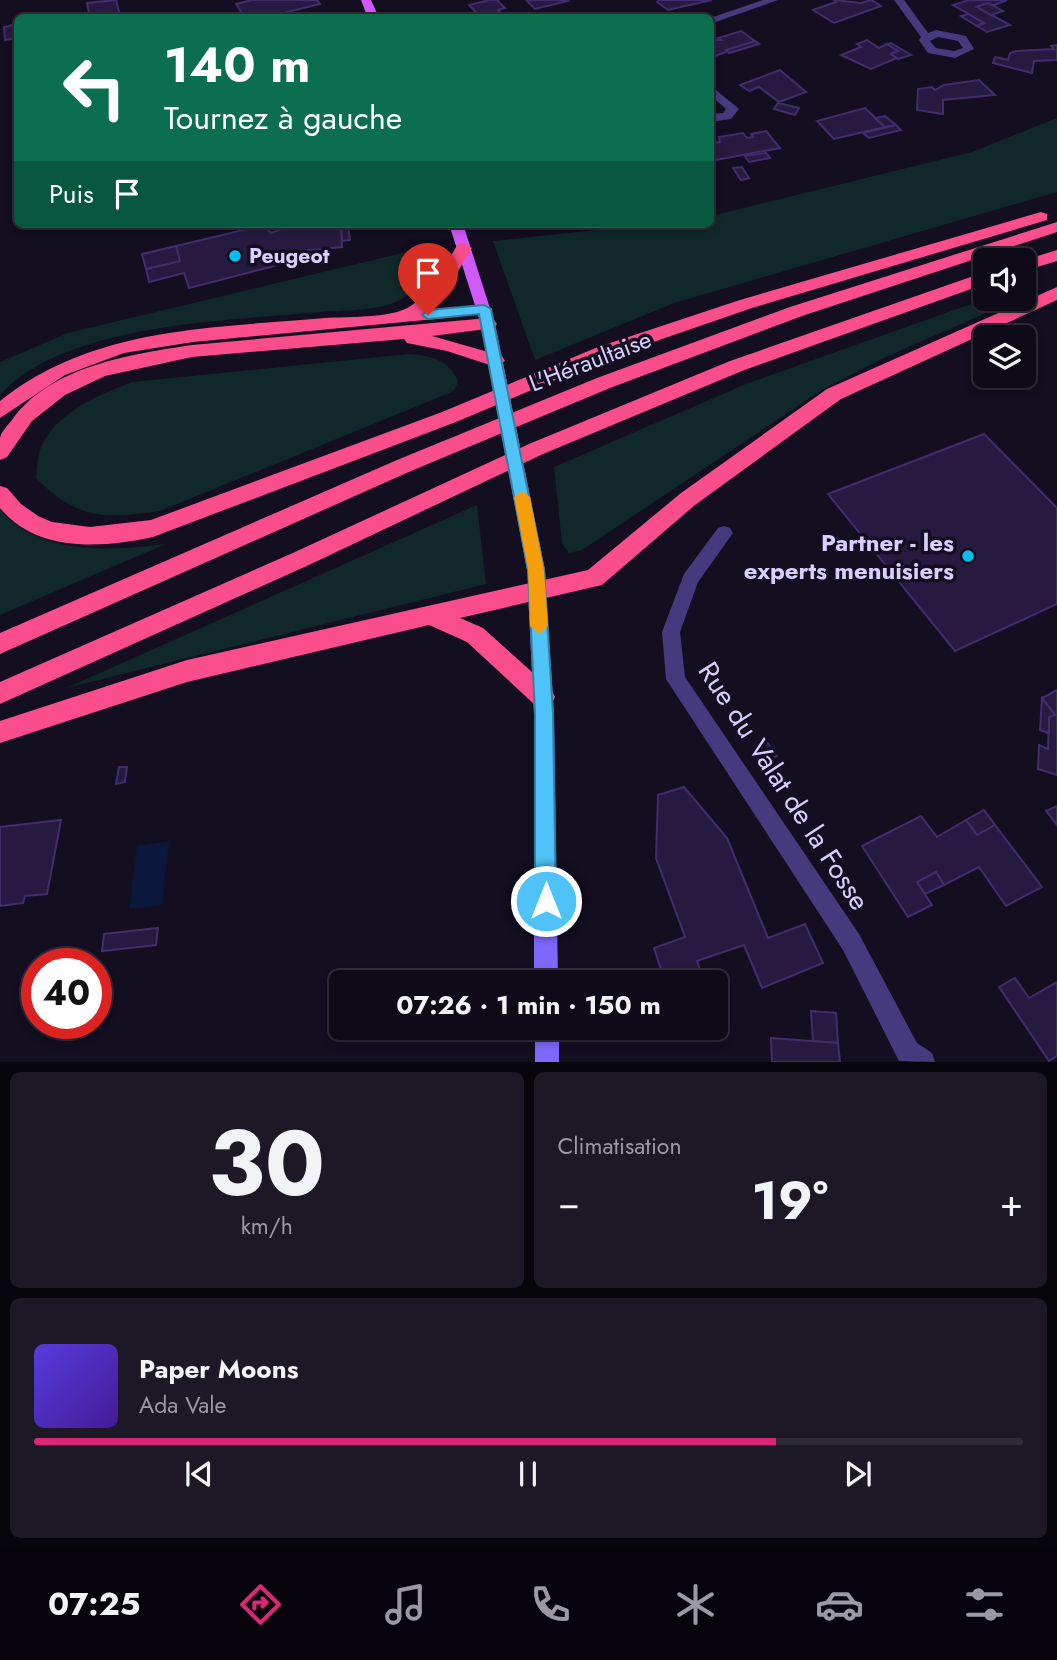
<!DOCTYPE html>
<html lang="fr">
<meta charset="utf-8">
<style>
:root{--surface:#0e0a18;--page:#1c1825;--text:#f1f3f6;--muted:#9b9aa2;--line:#2e2b37;--accent:#db2777}
body{margin:0;font-family:Jost,sans-serif;background:var(--page);color:var(--text);height:100vh;display:flex;flex-direction:column;font-size:26px;white-space:nowrap}
*{box-sizing:border-box;margin:0}
p{font-size:23px;color:var(--muted)}
.icon{flex:none;width:38px;height:38px;fill:none;stroke:currentColor;stroke-width:2;stroke-linecap:round;stroke-linejoin:round}
.map{position:relative;height:1062px;overflow:hidden}
.details{display:flex;flex-direction:column;gap:10px;padding:10px;background:#08060d;flex:1}
.details>*{flex:none}
.top-card{position:absolute;left:14px;top:14px;width:700px;height:214px;border-radius:10px;box-shadow:0 4px 10px #0003,0 0 0 2px var(--line);background:#0b6e4f;color:#fff;overflow:hidden}
.fabs{position:absolute;left:973px;top:248px;display:grid;gap:14px}
.fabs a{display:grid;place-items:center;width:63px;height:63px;border-radius:10px;background:var(--surface);box-shadow:0 4px 10px #0003,0 0 0 2px var(--line);font-size:35px}
.speed{position:absolute;left:21px;top:948px;display:flex;gap:14px;font-size:35px;font-weight:700;text-align:center}
.speed>*{display:grid;place-content:center;width:91px;height:91px;border-radius:50%;background:var(--surface);box-shadow:0 4px 10px #0003,0 0 0 2px var(--line);line-height:1}
.speed .limit{border:10px solid #d22;background:#fff;color:#111}
.pin{position:absolute;display:grid;place-items:center;width:60px;height:60px;color:#fff;margin:-72px -30px;border-radius:50% 50% 50% 0;rotate:-45deg;box-shadow:0 0 7px #0007}
.pin .icon{rotate:45deg}
.me{position:absolute;width:77px;margin:-38px;rotate:0deg;stroke-linejoin:round;filter:drop-shadow(0 0 5px #0008)}
.turn{display:flex;align-items:center;gap:24px;height:147px;padding:0 35px;font-size:32px}
.turn .icon{width:91px;height:91px;stroke-width:2.5}
.turn b{display:block;font-size:49px;line-height:60px}
.then{display:flex;align-items:center;height:66px;padding:0 35px;background:#0003;gap:14px;font-size:26px}
.big{font-size:52px;font-weight:700;line-height:1.1}
.details .tile{flex:1;display:flex;flex-direction:column;justify-content:center;gap:10px;min-width:0;padding:0 24px;border-radius:10px;background:var(--page)}
.details .dial{align-items:center;gap:0}
.dial b{font-size:91px;line-height:1}
.song{display:flex;align-items:center;gap:21px}
.cover{width:84px;height:84px;border-radius:10px;background:linear-gradient(135deg,hsl(250 70% 55%),hsl(260 70% 35%))}
.played{height:7px;border-radius:4px;background:linear-gradient(90deg,var(--accent) 75%,var(--line) 75%)}
.keys{display:flex;justify-content:space-around;direction:ltr}
.heat{display:flex;justify-content:space-between;align-items:center;font-size:38px;direction:ltr}
.details .tiles{flex:1;display:grid;gap:10px;grid-template-columns:1fr 1fr}
.tile:last-child{grid-column:span 2}
.trip{position:absolute;left:329px;top:970px;width:399px;height:70px;border-radius:10px;background:var(--surface);box-shadow:0 4px 10px #0003,0 0 0 2px var(--line);font-weight:700;line-height:70px;text-align:center}
.tabs{display:flex;height:112px;justify-content:space-around;align-items:center;background:#06040a;color:var(--muted)}
.tabs .icon{width:49px;height:49px}
.tabs .on{color:var(--accent)}
.tabs b{font-size:32px;color:var(--text)}
.map>svg:first-child{display:block}
.green{fill:#11282a}
.water{fill:#0b173c}
.building{fill:#271a41;stroke:#412d6c;stroke-width:2}
.lines{fill:none;stroke-linecap:round;stroke-linejoin:round}
.street{fill:#453a7e;fill-rule:evenodd}
.secondary{fill:#7d68fb;fill-rule:evenodd}
.primary{fill:#d159fa;fill-rule:evenodd}
.highway{fill:#fa4d8b;fill-rule:evenodd}
.route{fill:#4fc3f7;stroke:#337fa1;stroke-width:2}
.slow{fill:#f59e0b}
.poi-dot{fill:#07bef1;stroke:#130e20;stroke-width:2.5}
.labels{text-anchor:middle;dominant-baseline:central;stroke-width:7;stroke-linejoin:round;paint-order:stroke}
.far-poi-label{font-size:21px;font-weight:bold;fill:#d9cefe;stroke:#130e20;text-anchor:start}
.street-label{font-size:24px;fill:#d9cefe;stroke:#130e20}
.poi-label{font-size:24px;font-weight:bold;fill:#d9cefe;stroke:#130e20;text-anchor:end}
.near-street-label{font-size:28px;fill:#d9cefe;stroke:#130e20}
</style>
<div class="map">
<svg width="1057" height="1062" viewBox="0 0 1057 1062">
<rect width="100%" height="100%" fill="#130e20"/>
<g class="green">
<path d="M1057,118V192L674,303L535,360L493,241L655,224H710L711,216L972,152Z"/>
<path d="M436,245C431,273 414,299 384,306C364,311 341,310 320,312C228,321 65,323 0,395V362L68,333Z"/>
<path d="M985,299H1018L879,360L822,390L582,550L569,553L562,543L554,467L746,384Z"/>
<path d="M409,354C430,355 450,360 458,382L454,391L160,511C106,519 77,520 36,478C37,470 37,458 40,450C54,413 98,395 132,382Z"/>
<path d="M477,505L486,584L66,688Z"/>
<path d="M0,509C37,556 112,551 166,544L0,615Z"/>
</g>
<path class="water" d="M169,841L162,905L129,909L137,846Z"/>
<g class="building">
<path d="M116,0L120,15L90,18L87,3Z"/>
<path d="M252,0H317L320,4L263,18H245L236,4Z"/>
<path d="M490,0H497L505,8L498,10L505,18H470L467,14L476,12L469,5Z"/>
<path d="M531,0H566L568,1L535,9L527,1Z"/>
<path d="M659,0H712L668,10L657,2Z"/>
<path d="M834,0L861,3L871,0L881,6L834,23L813,10L836,2Z"/>
<path d="M969,0H1007L992,6L988,3L977,7L1010,25L987,32L977,26L984,23L953,5Z"/>
<path d="M988,3L994,6L1003,11L991,15L977,7Z"/>
<path d="M968,14L984,23L977,26L961,16Z"/>
<path d="M18,24V38L5,40L4,27Z"/>
<path d="M741,31L755,41L710,58V40H721L718,38Z"/>
<path d="M867,40L879,48L887,44L898,51L891,54L897,58L871,69L841,55L861,47L857,44Z"/>
<path d="M755,41L759,44L729,53L726,50Z"/>
<path d="M891,43L911,55L898,59L891,54L898,51L887,44Z"/>
<path d="M1057,45V60L1034,61L1032,73L993,63L995,57L1008,60L1010,53L1016,51L1054,49L1051,46Z"/>
<path d="M780,70L806,92L779,102L759,87L749,91L740,85Z"/>
<path d="M979,80L995,95L943,100V114L917,110L918,89L932,87L935,90L944,85Z"/>
<path d="M778,103L799,108L795,115L774,109Z"/>
<path d="M865,108L885,127L834,139L817,121Z"/>
<path d="M885,116L896,125L885,127L875,118Z"/>
<path d="M896,125L901,130L869,138L863,133Z"/>
<path d="M766,131L780,148L716,160L710,152V143L720,142L719,137L743,133L747,138L753,137L751,134Z"/>
<path d="M766,153L770,158L749,162L745,156Z"/>
<path d="M742,167L749,178L741,180L733,168Z"/>
<path d="M294,224H341L342,247L287,252L294,261L189,288L184,273L149,282L146,269L180,261L176,246L264,225L271,233Z"/>
<path d="M341,224H348L350,240L342,241Z"/>
<path d="M176,246L180,261L146,269L142,254Z"/>
<path d="M984,434L1057,508V604L955,651L828,494Z"/>
<path d="M1057,690V775L1038,769L1039,745L1048,749L1049,717L1055,715L1042,698Z"/>
<path d="M1042,698L1055,715L1049,717V733L1040,730Z"/>
<path d="M767,742L777,756L767,761L757,747Z"/>
<path d="M119,767H127L125,782L116,784Z"/>
<path d="M684,787L727,838L768,938L805,924L823,963L762,988L744,945L697,961L704,982H665L654,948L685,937L656,858L658,795Z"/>
<path d="M1057,806V825L1046,811Z"/>
<path d="M984,810L995,825L977,835L966,820Z"/>
<path d="M921,816L937,837L966,820L977,835L995,825L1042,887L1006,906L979,867L944,885L936,872L917,882L932,905L908,917L862,846Z"/>
<path d="M61,820L47,894L25,896L23,903L0,906V827Z"/>
<path d="M936,872L944,885L925,894L917,882Z"/>
<path d="M158,928L156,945L102,951L104,934Z"/>
<path d="M1015,978L1029,998L1057,982V1056L1049,1061L999,987Z"/>
<path d="M811,1011L836,1013L838,1043L813,1041Z"/>
<path d="M771,1038L838,1043L840,1062H772Z"/>
</g>
<g class="lines">
<g class="street">
<path d="M763,0H778L710,24V18Z"/>
<path d="M894,0H904L928,33L936,30L966,36L974,49L955,58L928,53L919,40L921,37ZM938,37L958,41L963,48L954,51L936,48L930,41Z"/>
<path d="M710,85L739,109L731,119L710,122V114L723,113L726,109L710,95Z"/>
<path d="M724,526L730,528L733,533L698,582L680,632L685,677L859,934L917,1043L932,1053L935,1062L899,1061L843,950L666,679L662,632L684,574L718,528Z"/>
</g>
<g class="secondary">
<path d="M537,584L543,586L546,592L554,714L558,982H534V714L528,592L531,586Z"/>
<rect x="535" y="1027" width="24" height="35"/>
</g>
<g class="primary">
<path d="M361,0H371L379,18H368Z"/>
<path d="M449,224H463L495,324L545,570L546,592L543,598L537,600L531,598L527,570L481,324Z"/>
</g>
<g class="highway">
<path d="M1041,212L1047,214V220L752,308L610,357L456,422L153,537C102,548 37,553 0,508V486L7,488L21,504L38,516L52,522L90,527L151,520L442,412L598,347L740,300Z"/>
<path d="M1057,222V232L802,316L610,388L411,471L0,654V633L397,460L597,378L790,307Z"/>
<path d="M464,243L472,248L445,293L426,309L446,310L449,314L446,318L193,342L124,353L65,375L0,418V401C90,329 205,328 314,319C341,316 374,319 400,311C425,304 445,265 458,244Z"/>
<path d="M1057,250V261L1024,271L1022,261Z"/>
<path d="M985,272V284L742,371L543,454L311,564L0,704V682L295,552L529,444L730,361Z"/>
<path d="M1057,287V300L841,399L695,505L602,585L460,618L483,628L551,689L555,697L551,705L543,708L535,705L467,642L429,625L187,682L0,743V721L187,660L588,570L681,493L827,389Z"/>
<path d="M488,318L494,320L497,324L494,328L432,336L502,356L505,361L496,367L447,351L407,343L404,339L192,357L105,376L65,395L32,421L7,457L0,460C0,453 0,444 0,438C1,432 8,425 12,420C50,366 132,354 192,345Z"/>
</g>
</g>
<path class="route" d="M484,305L491,309L544,570L553,714L556,901L553,909L546,912L538,909L535,901V714L528,570L479,314L428,319L422,315L428,310Z"/>
<path class="slow" d="M522,491L530,497L544,570L548,626L539,634L530,626L528,570L514,497Z"/>
<g class="poi-dot">
<circle cx="235" cy="256" r="7"/>
<circle cx="968" cy="556" r="7"/>
</g>
<g class="labels">
<g class="far-poi-label">
<text x="249" y="256">Peugeot</text>
</g>
<g class="street-label">
<text transform="translate(590 361) rotate(-21)">L'Héraultaise</text>
</g>
<g class="poi-label">
<text x="954" y="542">Partner - les<tspan x="954" dy="28">experts menuisiers</tspan></text>
</g>
<g class="near-street-label">
<text transform="translate(784 786) rotate(57)">Rue du Valat de la Fosse</text>
</g>
</g>
</svg>
<div class="fabs">
<a><svg class="icon" aria-label="sound" viewBox="0 0 24 24"><path d="M4 9h4l5-4v14l-5-4H4zM17 9q2 3 0 6"/></svg></a>
<a><svg class="icon" aria-label="layers" viewBox="0 0 24 24"><path d="M12 4l9 5-9 5-9-5zM3 14l9 5 9-5"/></svg></a>
</div>
<div class="speed"><div class="limit">40</div></div>
<div class="pin" style="left:428px;top:315px;background:#d93025"><svg class="icon" aria-label="arrive" viewBox="0 0 24 24"><path d="M6 21V4h12l-3 4 3 4H6"/></svg></div>
<svg class="me" style="left:546px;top:901px" viewBox="-20 -20 40 40"><circle r="17" fill="#4fc3f7" stroke="#fff" stroke-width="3"/><path d="M0-11L8 9 0 5-8 9z" fill="#fff"/></svg>
<div class="trip">07:26 · 1 min · 150 m</div>
<div class="top-card">
<div class="turn"><svg class="icon" aria-label="left" viewBox="0 0 24 24"><path d="M17 20v-9H6M10 6l-5 5 5 5"/></svg><div><b>140 m</b>Tournez à gauche</div></div>
<div class="then">Puis<svg class="icon" aria-label="arrive" viewBox="0 0 24 24"><path d="M6 21V4h12l-3 4 3 4H6"/></svg></div>
</div>
</div>
<section class="details">
<div class="tiles">
<div class="tile dial"><b>30</b><p>km/h</p></div>
<div class="tile"><p>Climatisation</p>
<div class="heat"><a>−</a><b class="big">19°</b><a>+</a></div>
</div>
<div class="tile">
<div class="song"><i class="cover"></i><div><b>Paper Moons</b><p>Ada Vale</p></div></div>
<div class="played"></div>
<div class="keys"><svg class="icon" aria-label="previous" viewBox="0 0 24 24"><path d="M18 5L8 12l10 7zM5 5v14"/></svg><svg class="icon" aria-label="pause" viewBox="0 0 24 24"><path d="M8 5v14M16 5v14"/></svg><svg class="icon" aria-label="next" viewBox="0 0 24 24"><path d="M6 5l10 7-10 7zM19 5v14"/></svg></div>
</div>
</div>
</section>
<nav class="tabs">
<b>07:25</b>
<svg class="icon on" aria-label="directions" viewBox="0 0 24 24"><path d="M12 3l9 9-9 9-9-9zM9 14v-3h6M13 9l2 2-2 2"/></svg>
<svg class="icon" aria-label="music" viewBox="0 0 24 24"><path d="M9 18V5l10-2v13"/><circle cx="6" cy="18" r="3"/><circle cx="16" cy="16" r="3"/></svg>
<svg class="icon" aria-label="phone" viewBox="0 0 24 24"><path d="M5 4h4l2 5-3 2q2 4 5 5l2-3 5 2v4C11 20 4 13 5 4z"/></svg>
<svg class="icon" aria-label="climate" viewBox="0 0 24 24"><path d="M12 3v18M4 7l16 10M4 17L20 7"/></svg>
<svg class="icon" aria-label="car" viewBox="0 0 24 24"><path d="M5 17H2v-5l4-1 3-4h7l3 4 3 1v5h-3M9 17h6M6 11h13"/><circle cx="7" cy="17" r="2"/><circle cx="17" cy="17" r="2"/></svg>
<svg class="icon" aria-label="filters" viewBox="0 0 24 24"><path d="M4 7h16M4 17h16"/><circle cx="9" cy="7" r="2"/><circle cx="15" cy="17" r="2"/></svg>
</nav>
